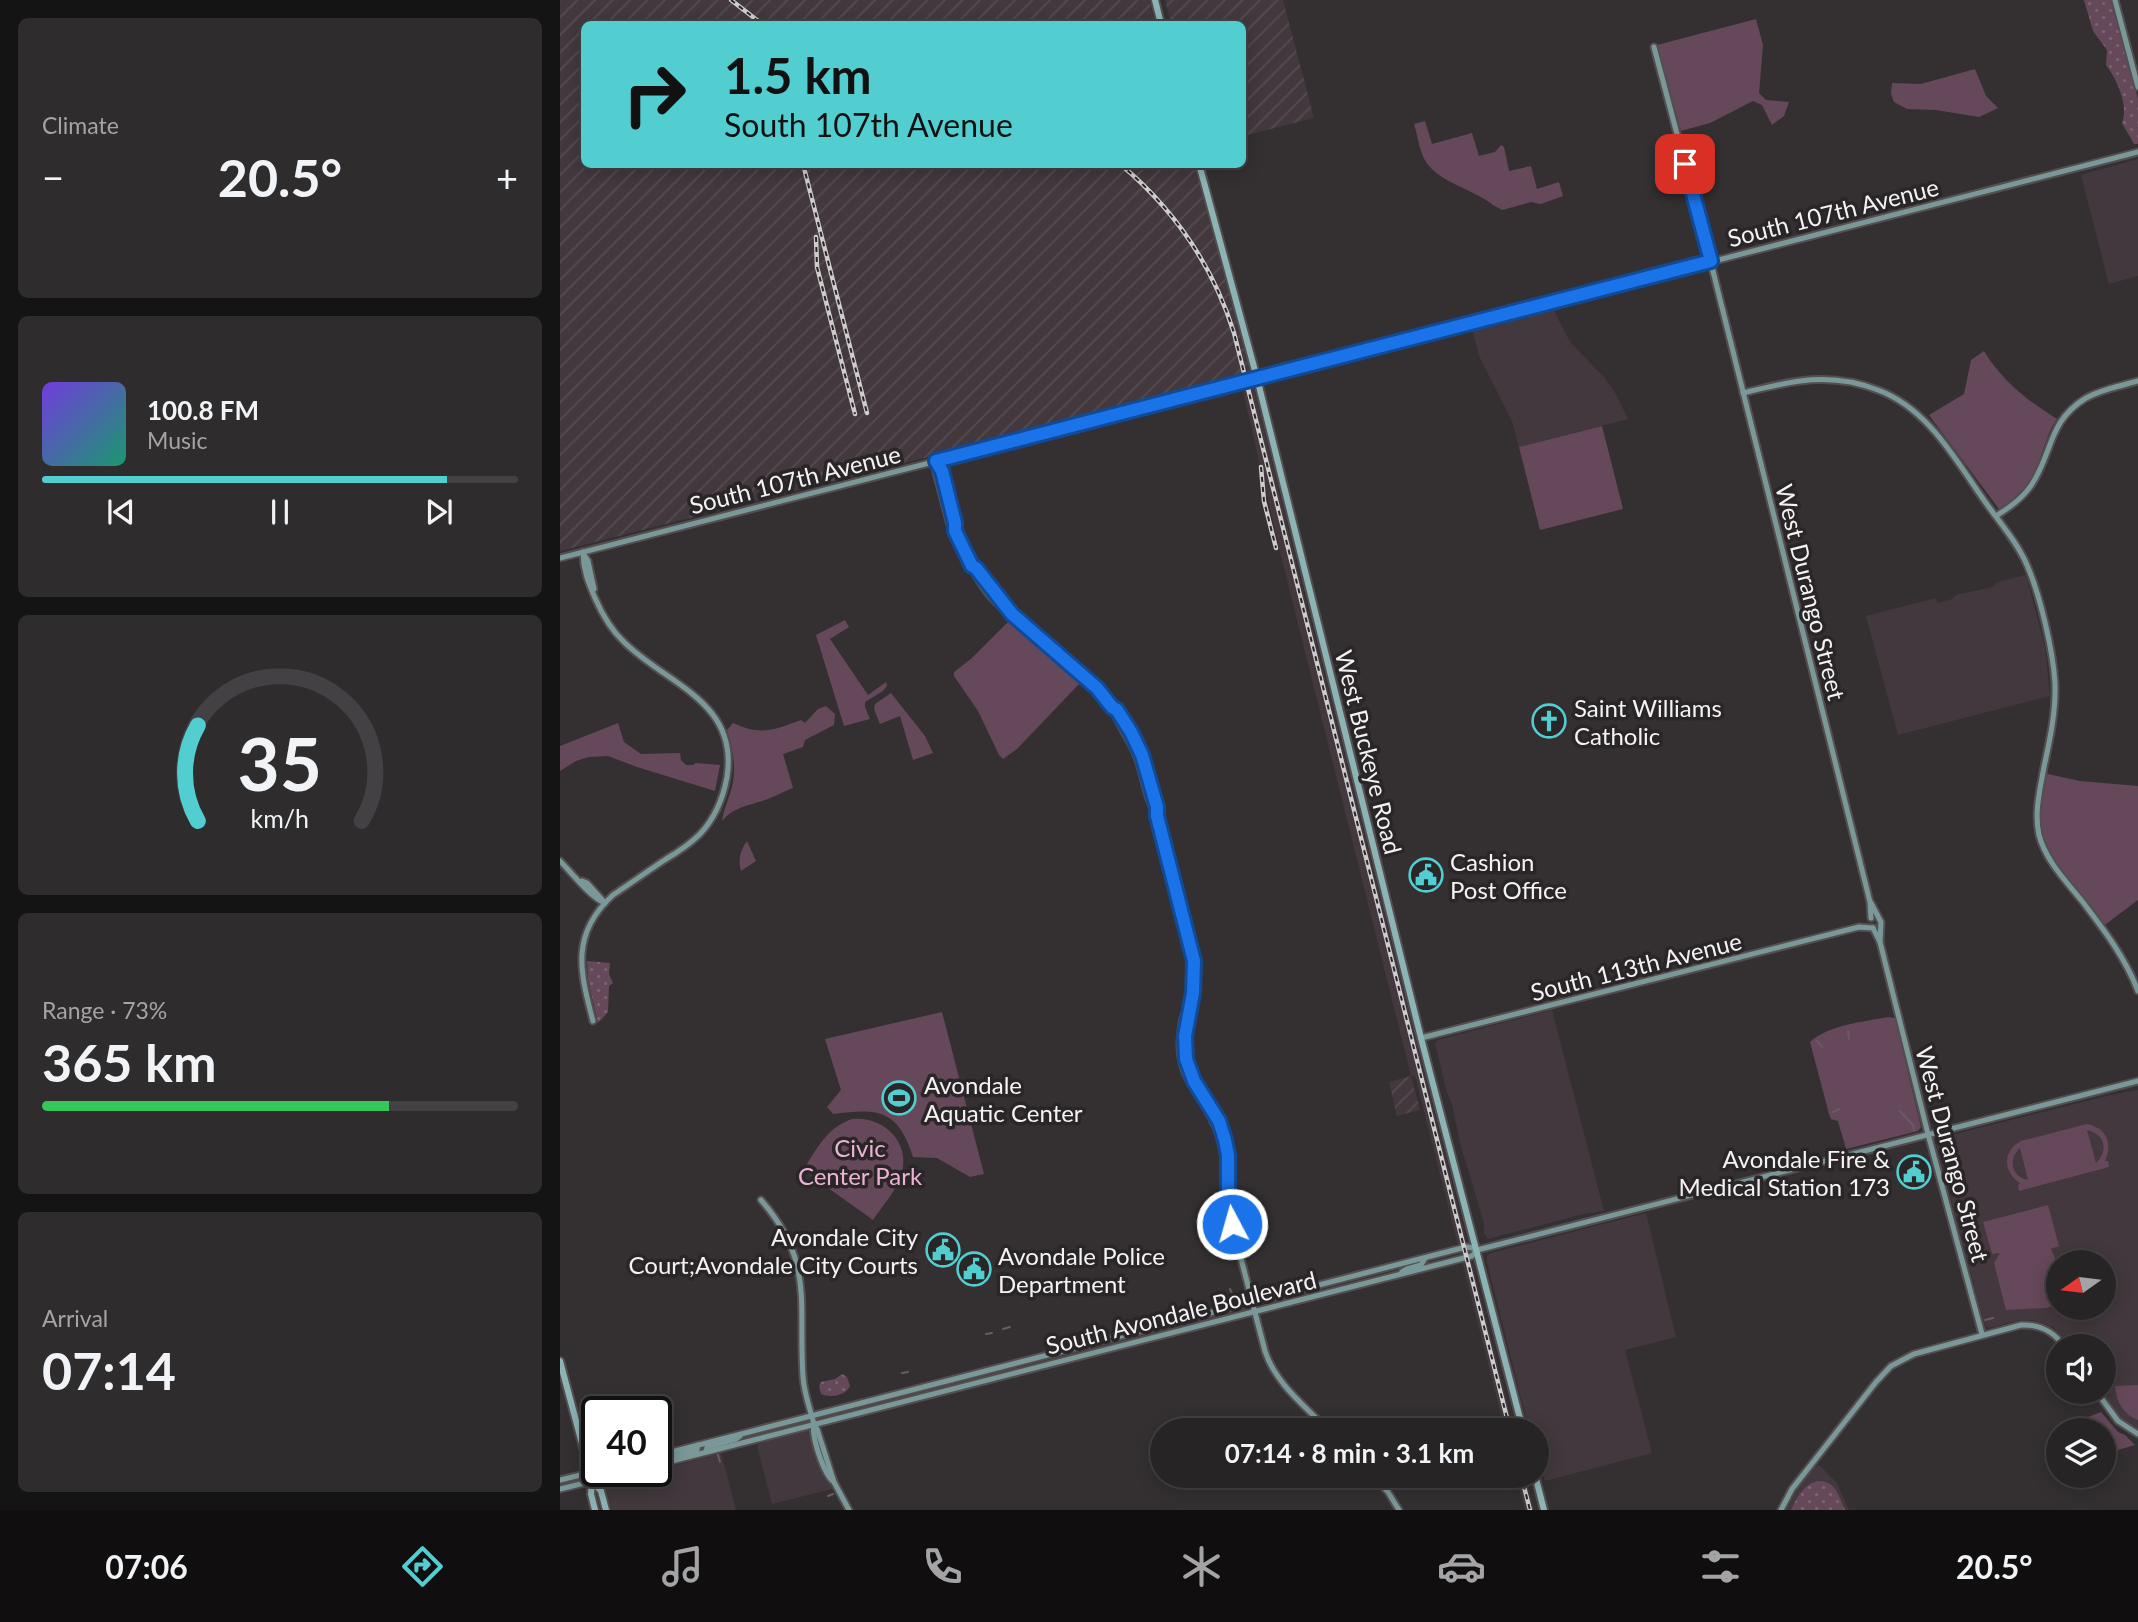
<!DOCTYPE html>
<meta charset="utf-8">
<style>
:root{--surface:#272426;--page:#2f2c2e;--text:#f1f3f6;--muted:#a4a4a7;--line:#434143;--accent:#52cdd0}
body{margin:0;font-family:Lato,sans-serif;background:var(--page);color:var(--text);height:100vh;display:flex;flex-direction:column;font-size:26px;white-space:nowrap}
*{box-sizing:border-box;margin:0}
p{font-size:23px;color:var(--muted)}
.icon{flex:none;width:38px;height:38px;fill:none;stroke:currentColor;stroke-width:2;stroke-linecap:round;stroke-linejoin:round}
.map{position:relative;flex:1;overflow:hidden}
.details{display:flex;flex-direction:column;gap:18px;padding:18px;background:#151415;width:560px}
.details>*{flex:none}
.guide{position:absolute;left:21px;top:21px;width:665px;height:147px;border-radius:10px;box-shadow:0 4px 18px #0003,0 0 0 2px var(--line);background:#52cdd0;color:#111;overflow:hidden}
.needle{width:46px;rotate:256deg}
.controls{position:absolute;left:1486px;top:1250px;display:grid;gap:14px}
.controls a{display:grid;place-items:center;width:70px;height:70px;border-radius:50%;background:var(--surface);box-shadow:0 4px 18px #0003,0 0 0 2px var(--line);font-size:35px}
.speed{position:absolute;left:21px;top:1396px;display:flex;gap:14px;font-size:35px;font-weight:700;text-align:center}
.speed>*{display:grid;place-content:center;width:91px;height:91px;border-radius:50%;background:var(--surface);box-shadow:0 4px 18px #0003,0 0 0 2px var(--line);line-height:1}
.speed .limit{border:4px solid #111;border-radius:10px;background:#fff;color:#111}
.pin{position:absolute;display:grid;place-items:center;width:60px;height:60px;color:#fff;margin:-30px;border-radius:14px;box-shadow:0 4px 10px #0006}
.me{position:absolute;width:77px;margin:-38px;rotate:354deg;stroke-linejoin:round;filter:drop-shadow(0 0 5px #0008)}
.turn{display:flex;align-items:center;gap:24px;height:147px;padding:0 28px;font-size:32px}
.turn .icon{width:91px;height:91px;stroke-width:2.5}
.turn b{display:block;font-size:49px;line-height:60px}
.big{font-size:52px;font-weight:700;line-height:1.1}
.details .widget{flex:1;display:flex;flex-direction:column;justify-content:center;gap:10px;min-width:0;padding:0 24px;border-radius:10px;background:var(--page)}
.details .dial{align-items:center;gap:0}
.dial svg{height:182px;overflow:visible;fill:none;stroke:var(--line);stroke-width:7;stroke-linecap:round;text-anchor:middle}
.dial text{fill:var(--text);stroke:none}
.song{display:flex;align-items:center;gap:21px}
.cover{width:84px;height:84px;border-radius:10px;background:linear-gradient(135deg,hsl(260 70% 55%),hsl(160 70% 35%))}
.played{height:7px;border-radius:4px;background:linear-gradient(90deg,var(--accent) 85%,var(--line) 85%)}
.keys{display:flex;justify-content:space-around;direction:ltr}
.heat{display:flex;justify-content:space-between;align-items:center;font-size:38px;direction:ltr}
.charge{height:10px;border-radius:5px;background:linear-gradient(90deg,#34c759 73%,var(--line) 0)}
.trip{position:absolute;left:590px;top:1418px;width:399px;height:70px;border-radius:35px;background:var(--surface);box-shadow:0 4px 18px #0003,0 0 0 2px var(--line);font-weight:700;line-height:70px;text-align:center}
.dock{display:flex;height:112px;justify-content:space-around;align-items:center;background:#100e0f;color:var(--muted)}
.dock .icon{width:49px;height:49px}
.dock .on{color:var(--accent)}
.dock b{font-size:32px;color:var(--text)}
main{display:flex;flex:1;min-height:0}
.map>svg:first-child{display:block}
.built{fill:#42383d;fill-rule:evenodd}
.industrial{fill:url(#industrial-furrows)}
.grass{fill:url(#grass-dots)}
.park{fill:#654859;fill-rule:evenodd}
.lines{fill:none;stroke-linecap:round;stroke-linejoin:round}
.stream{stroke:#6c5965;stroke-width:2}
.secondary-casing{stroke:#534f51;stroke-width:9}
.primary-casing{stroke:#534f51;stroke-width:10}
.secondary{stroke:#7a9898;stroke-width:5}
.primary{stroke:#8db4b5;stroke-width:6}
.rail-casing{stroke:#cfccce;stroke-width:4.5}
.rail{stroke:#2a2628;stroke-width:2;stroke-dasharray:5;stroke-linecap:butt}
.route-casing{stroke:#114b97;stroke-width:18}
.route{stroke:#1a73e8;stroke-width:12}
.labels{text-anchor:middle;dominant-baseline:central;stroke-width:7;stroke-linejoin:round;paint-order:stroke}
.street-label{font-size:24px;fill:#f4f2f3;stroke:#2a2628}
.poi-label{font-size:24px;fill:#f4f2f3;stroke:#2a2628;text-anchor:start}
.park-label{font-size:24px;fill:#ecb3d5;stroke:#2a2628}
</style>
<main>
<section class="details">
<div class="widget"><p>Climate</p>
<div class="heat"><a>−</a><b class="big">20.5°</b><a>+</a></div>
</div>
<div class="widget">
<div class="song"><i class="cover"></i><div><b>100.8 FM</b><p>Music</p></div></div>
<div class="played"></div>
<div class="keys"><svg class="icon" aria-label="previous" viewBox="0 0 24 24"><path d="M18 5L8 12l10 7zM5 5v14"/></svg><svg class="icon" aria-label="pause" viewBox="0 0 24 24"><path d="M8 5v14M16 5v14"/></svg><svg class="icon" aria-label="next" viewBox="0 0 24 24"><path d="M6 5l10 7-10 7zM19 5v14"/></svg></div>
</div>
<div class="widget dial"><svg viewBox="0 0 100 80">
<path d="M14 69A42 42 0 1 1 86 69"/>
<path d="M14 69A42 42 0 0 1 14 27" stroke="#52cdd0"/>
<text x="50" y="56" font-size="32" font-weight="700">35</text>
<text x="50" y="72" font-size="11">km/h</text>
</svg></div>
<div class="widget"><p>Range · 73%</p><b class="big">365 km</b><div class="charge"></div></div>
<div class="widget"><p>Arrival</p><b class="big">07:14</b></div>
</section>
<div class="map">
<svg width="1578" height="1510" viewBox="0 0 1578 1510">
<defs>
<pattern id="industrial-furrows" width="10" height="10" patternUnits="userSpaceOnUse" patternTransform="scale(1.75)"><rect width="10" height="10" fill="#42383d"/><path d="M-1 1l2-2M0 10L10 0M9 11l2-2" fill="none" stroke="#554c50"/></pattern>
<pattern id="grass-dots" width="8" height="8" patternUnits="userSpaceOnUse" patternTransform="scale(1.75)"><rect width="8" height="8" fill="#654859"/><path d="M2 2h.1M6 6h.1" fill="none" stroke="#7c6371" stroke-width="1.8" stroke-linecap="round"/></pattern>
</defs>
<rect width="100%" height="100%" fill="#343032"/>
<g class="built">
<path d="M1578,159V276L1549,284L1521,175Z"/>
<path d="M671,308L689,368L742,586L954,1430H945L855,1076H851L719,548L677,365Z"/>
<path d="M993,309L1010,342L1045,378L1054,391L1068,419L959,447L952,421L919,356L913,332L916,329L942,325L955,319Z"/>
<path d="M1466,575L1485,647L1490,696L1338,735L1306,616L1376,598L1377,603L1392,599L1396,595L1433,587L1437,582Z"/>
<path d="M992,1010L1044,1211L1024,1214L928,1239L924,1233V1223L900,1143L892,1104L887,1093L875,1043L878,1040Z"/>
<path d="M1578,1090V1429L1562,1419L1541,1391H1544V1346H1510L1493,1327L1473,1320H1459L1430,1328L1425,1326L1376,1143L1379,1138L1551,1095ZM1498,1262H1544V1307H1498Z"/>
<path d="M1086,1213L1116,1337L1065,1350L1092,1453L985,1481L977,1454L976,1430H969L927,1262V1256L931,1253Z"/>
<path d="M244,1431H250L252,1434L261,1466L272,1489L212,1504L197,1445L205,1441Z"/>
<path d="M161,1453L176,1510H52L46,1489L50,1483Z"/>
<path d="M1259,1465L1277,1483L1289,1510H1226L1238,1488L1255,1467Z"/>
<path d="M956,1475H965L974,1510H965Z"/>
</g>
<g class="industrial">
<path d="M0,0H589L595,24H24V164L634,165L689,368L688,373L528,416L0,551Z"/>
<path d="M605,0H723L754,118L683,136L682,24H611Z"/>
<path d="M851,1076L860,1110L837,1116L829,1082Z"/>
</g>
<g class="grass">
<path d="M1524,0H1552L1578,99V144H1574L1562,123C1569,105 1557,80 1546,65L1547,50L1533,31Z"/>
<path d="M27,961L50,963L49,974L53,983L49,986L48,1012L38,1023L28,980Z"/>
<path d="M282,1374L287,1377L290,1386C285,1396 271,1398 261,1394L259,1386L261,1382L275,1379Z"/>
<path d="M1261,1481C1277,1483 1279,1497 1285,1510H1231C1238,1496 1244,1482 1261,1481Z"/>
</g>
<g class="park">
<path d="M1196,19L1203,45L1199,93L1206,100L1229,102L1224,116L1212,125L1202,105L1193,101L1150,123L1121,131L1097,45Z"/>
<path d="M1415,69L1426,96L1438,108L1419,117L1376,110L1347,109L1334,102L1331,94L1332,83L1361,84Z"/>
<path d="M865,121L872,144L912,133L919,156L935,152L941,145L944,147L949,171L971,166L977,189L999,182L1003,196L981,204L971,202L942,210L933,205C915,190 880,183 866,162C859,151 858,136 854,124Z"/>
<path d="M1424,351C1443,382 1467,400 1497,419C1483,438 1480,472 1465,489C1459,497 1447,503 1439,509L1369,415L1404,394L1411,360Z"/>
<path d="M1042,426L1063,509L980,530L959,447Z"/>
<path d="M285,620L289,627L270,639L308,695L326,682L327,686L323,691L305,702V707L310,719L284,726L256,635Z"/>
<path d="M453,620L518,676L520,683L457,749L443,759L439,755L418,711L394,676V672L412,658L447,623Z"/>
<path d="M331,693L365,736L373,753L353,760L340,716L320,724L314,709L315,704Z"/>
<path d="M266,706L275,714L274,725L245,740L243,747L223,754L233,788C223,792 212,798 202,801C186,806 173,808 162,821C164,807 171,795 173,782C176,764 172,746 167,730L173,723C202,736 213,730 241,720L245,723L258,709Z"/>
<path d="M58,723L64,742L81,754L120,753L121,760L126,765H133L136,763L160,765L155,791L77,767L48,756L29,757L16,761L0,771V746Z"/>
<path d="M1483,773L1520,781L1578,786V900L1542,927L1493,863L1478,826Z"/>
<path d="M187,841L196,861L181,871C178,860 180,850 187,841Z"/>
<path d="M382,1012L424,1174L410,1177L377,1158L353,1157C338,1109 318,1108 273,1114L267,1107L281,1090L265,1039Z"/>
<path d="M1328,1017L1335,1018L1361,1127L1358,1131L1286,1149L1278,1121L1271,1119L1269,1114L1250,1042C1270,1024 1304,1022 1328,1017Z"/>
<path d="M292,1119C323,1116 350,1141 342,1173C337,1190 322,1206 313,1220L243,1170C257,1149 266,1128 292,1119Z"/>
<path d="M1527,1124C1547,1128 1553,1143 1545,1161H1548L1549,1167L1459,1191L1458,1185L1460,1183C1443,1172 1442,1151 1461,1141ZM1527,1130C1545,1134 1549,1150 1536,1163ZM1460,1148L1468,1180C1451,1177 1448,1159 1460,1148Z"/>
<path d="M1488,1205L1499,1246L1491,1249L1498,1264V1305L1485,1308L1446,1310L1434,1263L1440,1253L1432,1254L1423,1222Z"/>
<path d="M1578,1385V1420C1563,1414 1556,1402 1555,1386Z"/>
<path d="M1541,1412L1558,1432L1565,1435L1575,1445L1544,1454V1430H1532L1528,1417Z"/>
</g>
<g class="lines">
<g class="stream">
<path d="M1288,1031L1289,1039"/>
<path d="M1257,1041L1262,1047"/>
<path d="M1340,1111L1353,1125L1354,1130"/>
<path d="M1273,1112L1279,1109"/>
<path d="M670,1289L676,1302"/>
<path d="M1425,1320L1433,1318"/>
<path d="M443,1329L450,1327"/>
<path d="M426,1334L432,1333"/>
<path d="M342,1373L348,1372"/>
<path d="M158,1455L160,1462"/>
<path d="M268,1496L273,1494"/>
</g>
<defs>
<g id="secondary">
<path d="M1555,0L1578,87"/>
<path d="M1094,47L1148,251L1310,902L1311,918"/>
<path d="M1183,393C1231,381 1270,371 1318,390C1369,409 1396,461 1426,503C1440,523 1457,542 1467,565C1480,595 1493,650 1495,683C1496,712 1490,739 1484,767C1480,790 1474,812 1479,835C1486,861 1506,881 1522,901C1544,930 1565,957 1578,991"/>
<path d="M376,461V472L390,525C396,533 399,541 403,549C414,573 427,601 452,614C480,639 511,661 537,688C544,695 551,704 558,711C574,728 584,757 590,779C593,791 598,803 597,816"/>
<path d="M378,464L382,471L395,523V531"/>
<path d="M1436,516C1450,507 1463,498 1472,484C1493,452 1488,421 1526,398C1542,389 1561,386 1578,381"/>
<path d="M23,552C23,569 28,582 35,598C42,614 50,629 64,642C106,684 179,701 167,777C163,799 155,818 140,834C130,844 118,852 106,859C88,871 71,883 53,895C10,934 20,972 33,1021"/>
<path d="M24,555L28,561L34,589"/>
<path d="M0,558L1578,152"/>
<path d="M412,566L416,568L450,611"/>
<path d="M552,707C557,723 568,736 575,752C584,772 585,797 597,816L631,945L634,961L635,979L625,1036V1054L631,1076L659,1121L665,1140L668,1155V1191L672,1224L705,1351C715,1383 745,1406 768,1430"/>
<path d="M0,861C12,873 30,897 45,903"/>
<path d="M22,881L27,883L45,903"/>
<path d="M1311,903L1321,922L1320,942"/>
<path d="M1313,928L1320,942L1368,1134L1422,1334"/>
<path d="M629,1007C623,1013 622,1023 621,1031C614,1081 645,1094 659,1135C662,1145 664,1156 664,1166C665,1185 659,1208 672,1224"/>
<path d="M861,1038L1299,927L1313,928"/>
<path d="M201,1200C255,1262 238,1304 243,1377C244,1393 250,1409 254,1424L257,1429L274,1482L289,1510"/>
<path d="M842,1272L847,1269L861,1265L865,1258"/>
<path d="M1536,1391L1558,1421L1578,1434"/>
<path d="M254,1424C251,1436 264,1475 274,1482"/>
<path d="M146,1452L147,1447L176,1439L180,1436"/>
<path d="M96,1456L902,1248L908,1247L917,1249"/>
<path d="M109,1460L112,1457L137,1450L138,1445"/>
<path d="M96,1465L904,1258L912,1256L917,1250L1578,1081"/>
<path d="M812,1475L828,1492L839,1510"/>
<path d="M0,1480L37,1471"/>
<path d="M0,1489L69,1472"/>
<path d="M1221,1510L1232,1489L1316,1382L1331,1366L1354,1354L1461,1325C1480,1324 1493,1331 1504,1346"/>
</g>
<g id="primary">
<path d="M595,0L601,24"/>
<path d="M639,164L697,378L861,1038L963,1430"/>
<path d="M0,1361L32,1481L31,1494L35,1510"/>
<path d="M975,1475L984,1510"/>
<path d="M32,1481L41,1491L46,1510"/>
</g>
</defs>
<use href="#secondary" class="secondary-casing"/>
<use href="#primary" class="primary-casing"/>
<use href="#secondary" class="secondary"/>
<use href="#primary" class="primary"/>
<defs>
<g id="rail">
<path d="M171,0L202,24"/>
<path d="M243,164L307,413"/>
<path d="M560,164C614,209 653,266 674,333L950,1430"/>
<path d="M256,237L257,267L295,414"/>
<path d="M701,467L704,501L716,548"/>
<path d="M961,1475L970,1510"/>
</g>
</defs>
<use href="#rail" class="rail-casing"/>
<use href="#rail" class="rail"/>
</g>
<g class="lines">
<defs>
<path id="route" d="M672,1224L668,1191V1155L665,1140L659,1121L634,1081L626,1059L625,1036L633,993L634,961L597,816V807L582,755L571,732L557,710L552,707L537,688L452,614L416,568L412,566L395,531V523L382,471L376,461L1151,261L1125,164"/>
</defs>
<use href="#route" class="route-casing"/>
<use href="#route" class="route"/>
</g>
<defs>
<symbol id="church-ring" viewBox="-11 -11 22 22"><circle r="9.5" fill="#2a2628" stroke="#52cdd0" stroke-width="1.5"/><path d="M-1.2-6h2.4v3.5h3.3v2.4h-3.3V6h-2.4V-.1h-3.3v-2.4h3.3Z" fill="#52cdd0"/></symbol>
<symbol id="civic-ring" viewBox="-11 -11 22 22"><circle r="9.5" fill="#2a2628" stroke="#52cdd0" stroke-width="1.5"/><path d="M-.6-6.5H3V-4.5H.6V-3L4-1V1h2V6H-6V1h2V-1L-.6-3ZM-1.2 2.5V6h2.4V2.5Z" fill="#52cdd0"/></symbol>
<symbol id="stadium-ring" viewBox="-11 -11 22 22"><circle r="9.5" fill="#2a2628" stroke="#52cdd0" stroke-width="1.5"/><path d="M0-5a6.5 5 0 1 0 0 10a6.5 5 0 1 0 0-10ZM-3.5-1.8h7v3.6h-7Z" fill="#52cdd0"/></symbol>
</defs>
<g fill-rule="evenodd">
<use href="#church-ring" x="970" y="702" width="38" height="38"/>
<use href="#civic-ring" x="847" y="856" width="38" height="38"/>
<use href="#stadium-ring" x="320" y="1079" width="38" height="38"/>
<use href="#civic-ring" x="1335" y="1153" width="38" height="38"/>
<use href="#civic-ring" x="364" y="1231" width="38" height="38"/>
<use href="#civic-ring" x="395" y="1250" width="38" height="38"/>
</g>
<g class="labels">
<g class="street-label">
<text transform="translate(1273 212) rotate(-14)">South 107th Avenue</text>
<text transform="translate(235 479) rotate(-14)">South 107th Avenue</text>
<text transform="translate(1251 592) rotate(76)">West Durango Street</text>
<text transform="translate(809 752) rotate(76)">West Buckeye Road</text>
<text transform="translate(1076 966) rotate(-14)">South 113th Avenue</text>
<text transform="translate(1393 1154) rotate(75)">West Durango Street</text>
<text transform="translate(621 1312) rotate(-14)">South Avondale Boulevard</text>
</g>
<g class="poi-label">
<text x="1014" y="707">Saint Williams<tspan x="1014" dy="28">Catholic</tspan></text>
<text x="890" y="861">Cashion<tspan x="890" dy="28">Post Office</tspan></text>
<text x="364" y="1084">Avondale<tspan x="364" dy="28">Aquatic Center</tspan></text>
<text x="1330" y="1158" text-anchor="end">Avondale Fire &amp;<tspan x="1330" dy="28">Medical Station 173</tspan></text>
<text x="358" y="1236" text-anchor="end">Avondale City<tspan x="358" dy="28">Court;Avondale City Courts</tspan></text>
<text x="438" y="1255">Avondale Police<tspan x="438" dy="28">Department</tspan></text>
</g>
<g class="park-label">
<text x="300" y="1147">Civic<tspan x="300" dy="28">Center Park</tspan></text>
</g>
</g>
</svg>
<div class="controls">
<a><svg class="needle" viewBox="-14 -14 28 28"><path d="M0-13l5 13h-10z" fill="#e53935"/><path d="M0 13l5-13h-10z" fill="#a4a4a7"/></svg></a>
<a><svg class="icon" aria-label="sound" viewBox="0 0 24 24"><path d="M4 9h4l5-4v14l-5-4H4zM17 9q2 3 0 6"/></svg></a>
<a><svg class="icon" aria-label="layers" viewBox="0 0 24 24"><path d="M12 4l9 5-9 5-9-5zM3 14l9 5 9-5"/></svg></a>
</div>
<div class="speed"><div class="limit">40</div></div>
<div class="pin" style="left:1125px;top:164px;background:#d93025"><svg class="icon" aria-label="arrive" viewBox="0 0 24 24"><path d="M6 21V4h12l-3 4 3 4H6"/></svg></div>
<svg class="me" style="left:672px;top:1224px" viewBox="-20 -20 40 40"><circle r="17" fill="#1a73e8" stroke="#fff" stroke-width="3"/><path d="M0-11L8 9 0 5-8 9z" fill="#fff"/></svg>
<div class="trip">07:14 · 8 min · 3.1 km</div>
<div class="guide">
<div class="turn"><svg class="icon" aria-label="right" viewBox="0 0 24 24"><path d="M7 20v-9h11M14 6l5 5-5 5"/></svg><div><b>1.5 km</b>South 107th Avenue</div></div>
</div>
</div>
</main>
<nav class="dock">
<b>07:06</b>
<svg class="icon on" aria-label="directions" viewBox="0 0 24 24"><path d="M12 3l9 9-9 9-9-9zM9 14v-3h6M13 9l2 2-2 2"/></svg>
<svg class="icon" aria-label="music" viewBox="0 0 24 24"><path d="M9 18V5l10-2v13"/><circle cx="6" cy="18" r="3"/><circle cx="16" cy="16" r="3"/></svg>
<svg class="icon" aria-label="phone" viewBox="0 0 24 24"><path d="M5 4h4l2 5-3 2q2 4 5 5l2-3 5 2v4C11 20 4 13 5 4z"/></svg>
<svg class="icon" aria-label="climate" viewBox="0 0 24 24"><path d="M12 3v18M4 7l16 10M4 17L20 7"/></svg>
<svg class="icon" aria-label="car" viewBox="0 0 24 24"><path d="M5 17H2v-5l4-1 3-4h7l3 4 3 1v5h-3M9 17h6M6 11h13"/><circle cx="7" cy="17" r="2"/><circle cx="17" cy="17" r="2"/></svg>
<svg class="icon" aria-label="filters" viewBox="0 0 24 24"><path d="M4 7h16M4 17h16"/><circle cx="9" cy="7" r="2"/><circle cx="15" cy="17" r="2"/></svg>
<b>20.5°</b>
</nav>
